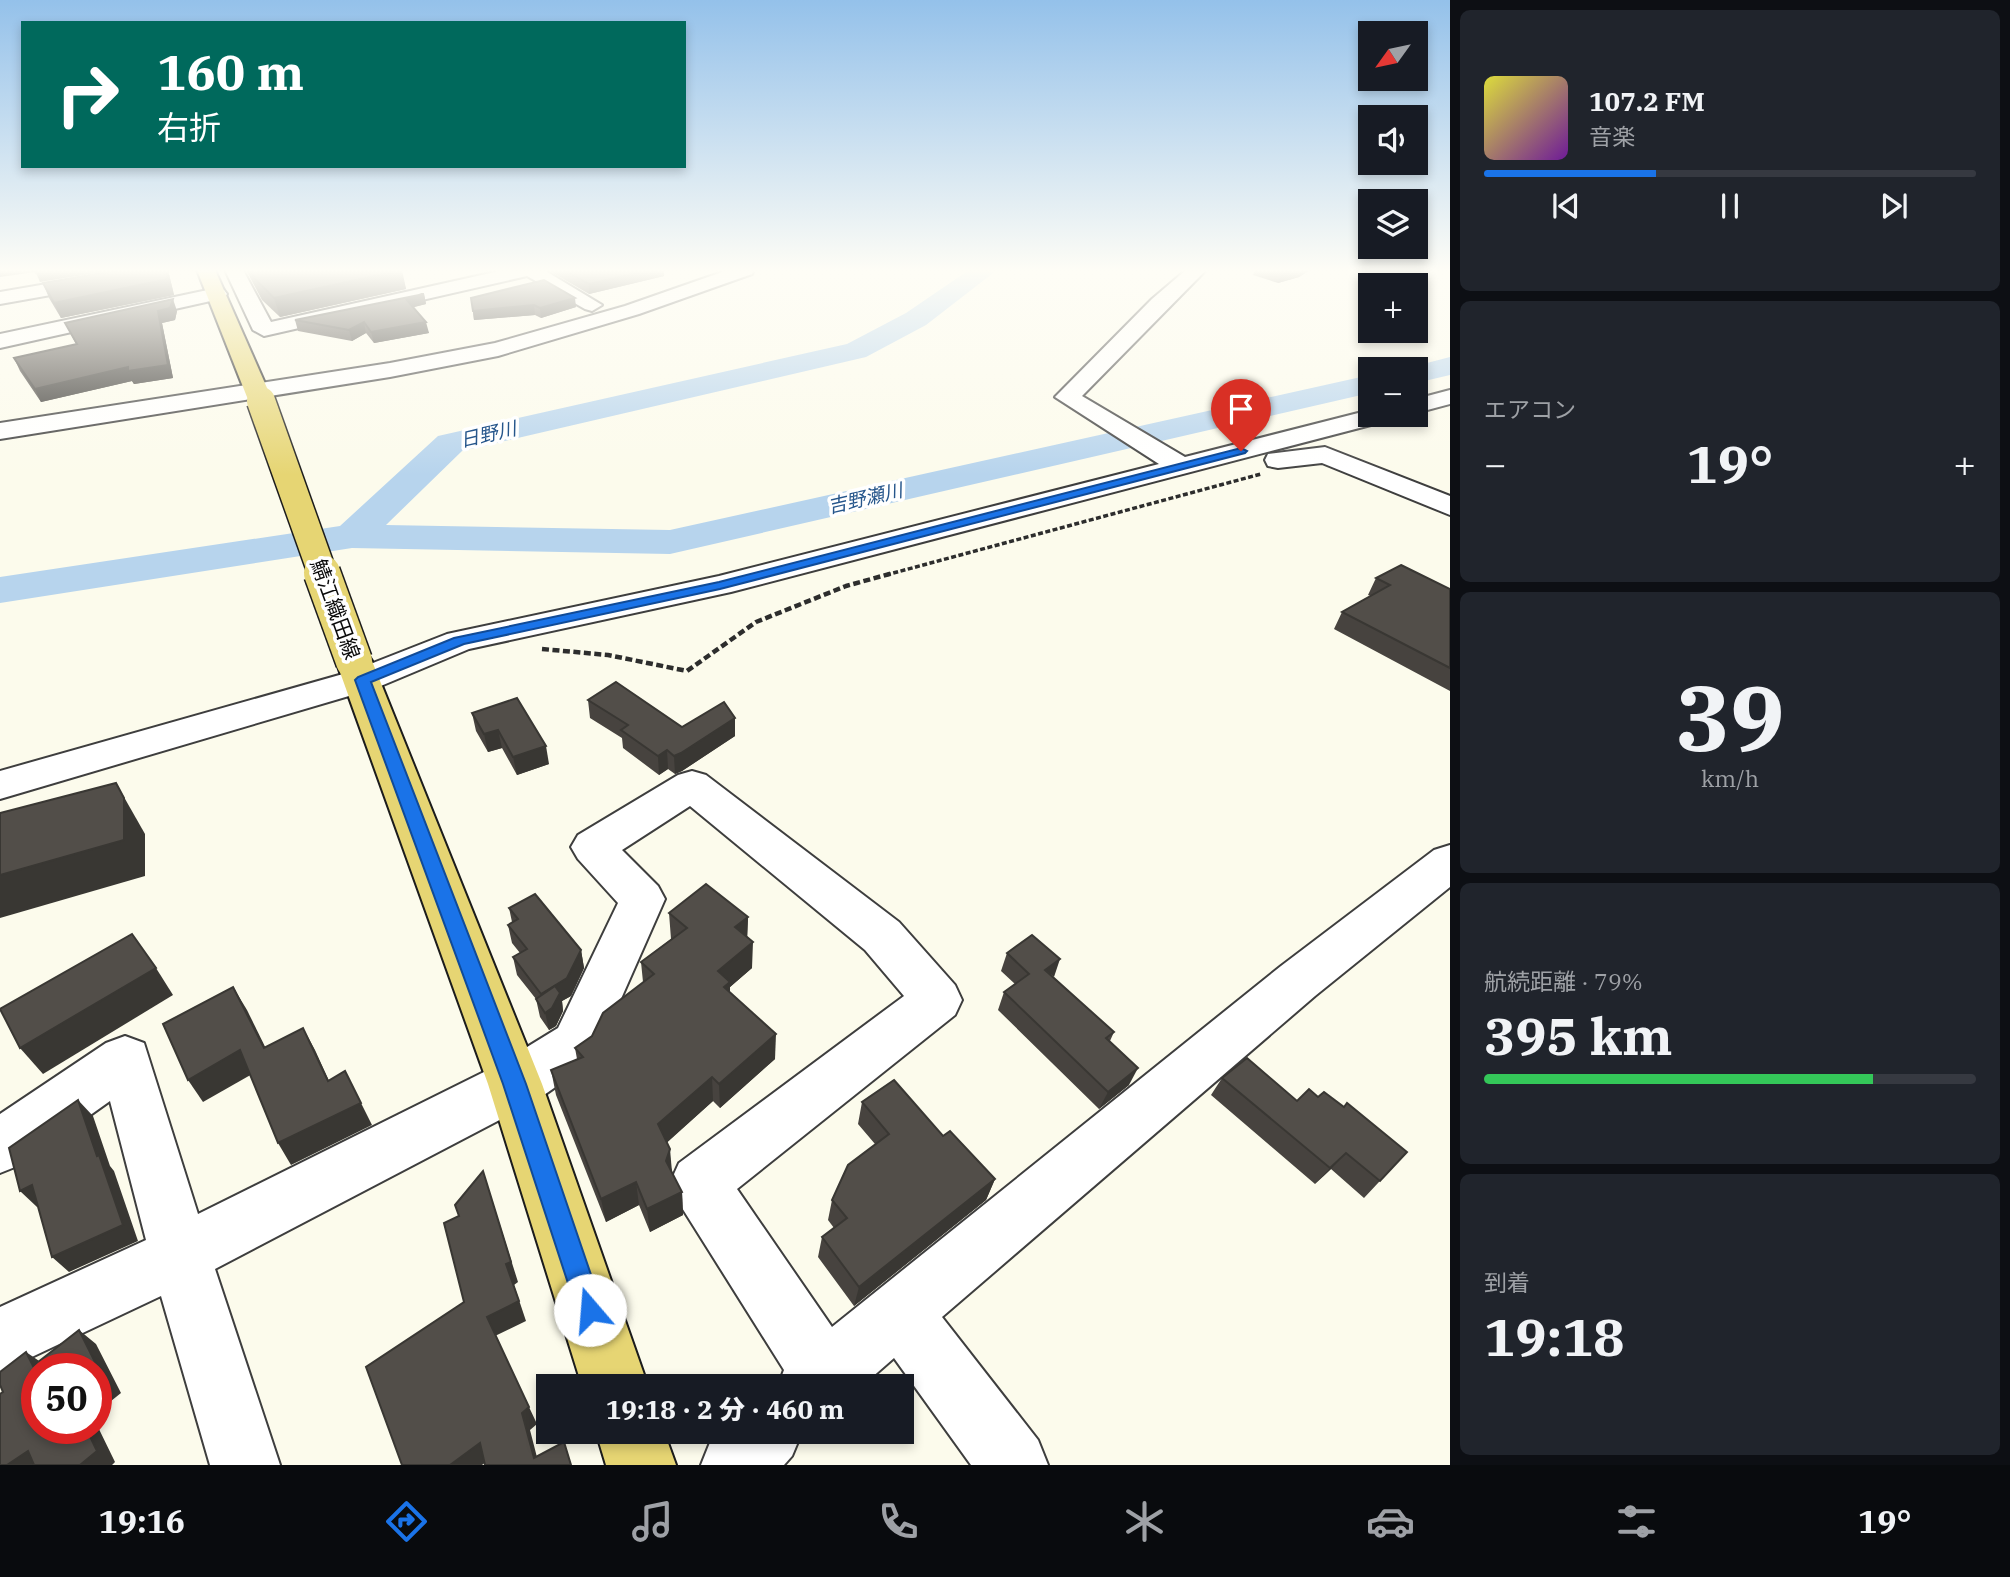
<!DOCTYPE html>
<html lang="ja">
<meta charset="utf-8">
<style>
:root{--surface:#171b24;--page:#20242c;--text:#f1f3f6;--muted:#9ea1a6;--line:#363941;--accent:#1a73e8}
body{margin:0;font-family:"IBM Plex Serif","Noto Sans JP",serif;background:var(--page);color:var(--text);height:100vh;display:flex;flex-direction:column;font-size:26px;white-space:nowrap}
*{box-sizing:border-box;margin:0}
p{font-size:23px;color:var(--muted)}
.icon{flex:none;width:38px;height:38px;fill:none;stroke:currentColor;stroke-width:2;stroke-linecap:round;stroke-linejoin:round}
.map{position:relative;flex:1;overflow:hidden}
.drawer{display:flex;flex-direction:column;gap:10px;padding:10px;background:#0d0f14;width:560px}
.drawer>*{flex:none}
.guide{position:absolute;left:21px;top:21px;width:665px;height:147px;border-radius:0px;box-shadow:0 4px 10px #0003;background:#00695c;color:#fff;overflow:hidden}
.needle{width:46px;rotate:237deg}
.fabs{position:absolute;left:1358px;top:21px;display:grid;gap:14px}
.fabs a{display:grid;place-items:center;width:70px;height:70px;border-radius:0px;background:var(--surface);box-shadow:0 4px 10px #0003;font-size:35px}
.speed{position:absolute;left:21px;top:1353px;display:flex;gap:14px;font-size:35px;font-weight:700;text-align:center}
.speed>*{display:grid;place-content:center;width:91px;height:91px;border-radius:50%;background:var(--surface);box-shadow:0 4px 10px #0003;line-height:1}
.speed .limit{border:10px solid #d22;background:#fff;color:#111}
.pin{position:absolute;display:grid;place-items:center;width:60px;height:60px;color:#fff;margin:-72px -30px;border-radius:50% 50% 50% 0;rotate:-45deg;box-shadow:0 0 7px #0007}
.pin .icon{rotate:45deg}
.me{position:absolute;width:77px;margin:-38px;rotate:342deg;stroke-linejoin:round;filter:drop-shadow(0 0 5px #0008)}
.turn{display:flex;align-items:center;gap:24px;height:147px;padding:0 21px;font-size:32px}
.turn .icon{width:91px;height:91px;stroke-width:2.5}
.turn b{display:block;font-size:49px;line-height:60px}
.big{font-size:52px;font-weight:800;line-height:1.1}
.drawer .widget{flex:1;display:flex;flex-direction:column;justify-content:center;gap:10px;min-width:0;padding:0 24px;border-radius:10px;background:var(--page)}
.drawer .dial{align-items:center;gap:0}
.dial b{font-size:91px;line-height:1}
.song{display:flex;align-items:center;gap:21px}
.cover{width:84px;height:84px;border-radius:10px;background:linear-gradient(135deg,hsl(60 70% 55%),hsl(280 70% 35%))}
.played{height:7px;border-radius:4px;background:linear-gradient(90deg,var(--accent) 35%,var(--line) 35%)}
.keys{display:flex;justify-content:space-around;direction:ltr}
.heat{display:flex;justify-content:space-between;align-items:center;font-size:38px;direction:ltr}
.charge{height:10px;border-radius:5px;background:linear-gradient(90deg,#34c759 79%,var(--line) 0)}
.trip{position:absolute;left:536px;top:1374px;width:378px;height:70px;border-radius:0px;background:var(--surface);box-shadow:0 4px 10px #0003;font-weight:800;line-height:70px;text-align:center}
.menu{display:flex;height:112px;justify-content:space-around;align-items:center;background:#090b0e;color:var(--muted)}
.menu .icon{width:49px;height:49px}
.menu .active{color:var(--accent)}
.menu b{font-size:32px;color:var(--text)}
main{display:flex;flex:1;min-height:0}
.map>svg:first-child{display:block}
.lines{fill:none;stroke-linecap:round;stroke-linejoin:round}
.river{fill:#b7d4ed;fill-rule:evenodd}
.minor-casing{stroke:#3e3e3e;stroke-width:4}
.major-casing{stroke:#1c1c1c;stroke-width:4}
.path-far1{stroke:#2d2d2d;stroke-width:3.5;stroke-dasharray:5 2.5;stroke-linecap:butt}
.path{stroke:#2d2d2d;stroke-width:4.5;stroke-dasharray:7 3.5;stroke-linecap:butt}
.minor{fill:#fff;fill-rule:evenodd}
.major{fill:#e6d573;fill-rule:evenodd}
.major-bridge-far2-casing{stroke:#1c1c1c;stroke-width:24;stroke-linecap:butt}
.major-bridge-far1-casing{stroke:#1c1c1c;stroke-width:31;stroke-linecap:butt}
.major-bridge-casing{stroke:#1c1c1c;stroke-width:39;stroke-linecap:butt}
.major-bridge-far2{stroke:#e6d573;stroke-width:22}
.major-bridge-far1{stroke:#e6d573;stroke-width:28}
.major-bridge{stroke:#e6d573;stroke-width:36}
.wall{fill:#47433f}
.shaded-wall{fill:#393733}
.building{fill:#524e49;stroke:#393733;stroke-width:2}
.route{fill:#1a73e8;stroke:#114b97;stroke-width:2}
.labels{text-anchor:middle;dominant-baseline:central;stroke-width:7;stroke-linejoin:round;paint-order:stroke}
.far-water-label{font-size:19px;font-style:italic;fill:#26568b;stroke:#fff}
.street-label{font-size:21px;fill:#0b0b0b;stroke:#fff}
</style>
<main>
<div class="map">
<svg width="1450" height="1465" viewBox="0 0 1450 1465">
<rect width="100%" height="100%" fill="#fcfbec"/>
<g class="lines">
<g class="river">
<path d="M969,270H997L926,325L866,357L462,451L386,525L670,530L1370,375V393L670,554L352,548L0,603V577L340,526L438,436L847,344L906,313Z"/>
<path d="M1450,357V375L1416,383V369H1404Z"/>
</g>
<defs>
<g id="minor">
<path d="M128,270H167L158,276L0,304V292Z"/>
<path d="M225,270H243L271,322L504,270H544L602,305L592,311L585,309L527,276L264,336L253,330Z"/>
<path d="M728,270H754L752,274L639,314L498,356L390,377L0,439V423L390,363L495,343L625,306Z"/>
<path d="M1186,270H1206L1082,396L1185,457L1370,410V415H1393L1390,420L731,592L469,649L376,688L0,799V771L350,672L447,634L719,576L1159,464L1055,397L1152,299Z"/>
<path d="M217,288L224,290L227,294L224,298L0,348V334Z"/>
<path d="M1450,390V404L1416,413V399Z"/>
<path d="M1325,447L1450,496V515L1322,463L1278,468L1268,466L1265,460L1268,454Z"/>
<path d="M692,771L706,775L899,922L955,985L962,1000L955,1015L737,1189L832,1327L1281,966L1434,850L1450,845V887L1315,996L942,1317L1038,1440L1048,1465H971L894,1358L862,1386H778L784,1370L679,1203L670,1183L679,1163L904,996L865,950L690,806L622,850L658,886L665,899L594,1060L534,1102L215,1269L280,1465H210L161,1296L0,1372V1307L146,1240L110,1101L20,1165L0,1173V1114L106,1043L125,1036L144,1043L198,1214L496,1066L558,1028L618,903L578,859L571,847L578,835L678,775Z"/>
<path d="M720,1432H802L792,1456L784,1465H701L711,1440Z"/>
</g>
<g id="major">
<path d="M197,270H215L271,397L268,402H250L247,397Z"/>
<path d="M354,650L367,653L372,661L542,1084L648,1386H582L488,1084L336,661L341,653Z"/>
<path d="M596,1432H664L676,1465H606Z"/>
</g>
</defs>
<use href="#minor" class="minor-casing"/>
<use href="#major" class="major-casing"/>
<path class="path-far1" d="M886,575L1261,474"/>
<path class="path" d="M542,649L608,655L687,671L756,622L846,586L893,573"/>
<use href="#minor" class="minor"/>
<use href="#major" class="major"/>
<defs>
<path id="major-bridge-far2" d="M259,397L261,403"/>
<path id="major-bridge-far1" d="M261,401L323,575"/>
<path id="major-bridge" d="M322,573L354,661"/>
</defs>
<use href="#major-bridge-far2" class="major-bridge-far2-casing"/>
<use href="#major-bridge-far1" class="major-bridge-far1-casing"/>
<use href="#major-bridge" class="major-bridge-casing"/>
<use href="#major-bridge-far2" class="major-bridge-far2"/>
<use href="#major-bridge-far1" class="major-bridge-far1"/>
<use href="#major-bridge" class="major-bridge"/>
</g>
<g class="wall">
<path d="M119,270H168L174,295L61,318L49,298L43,283Z"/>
<path d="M246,270H401L406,289L280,317L262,300Z"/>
<path d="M548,270H664V276L589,294Z"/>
<path d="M1255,270H1310L1299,277L1278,283L1253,275Z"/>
<path d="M424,294L426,304L413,307L429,333L374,343L366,333L352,341L298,331L295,320Z"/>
<path d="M471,298L576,307L541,318L535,315L474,320Z"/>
<path d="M177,311L175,320L162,323L173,378L134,384L132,381L41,402L20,371L14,358L76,344L65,323Z"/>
<path d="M1376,578L1450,589V691L1334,629L1342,612L1371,596L1368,595Z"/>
<path d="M588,700L682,727L735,736L682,771L675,774L668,769L659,775L623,748L622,738L590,718Z"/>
<path d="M472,713L549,764L517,775L502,748L488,752L476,731Z"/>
<path d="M509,908L581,950L584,968L571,996L562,1001L563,1011L556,1026L549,1030L540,1017L536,999L517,975L513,957L520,953L512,943L508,925L512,922Z"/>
<path d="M669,913L748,917L747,937L752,968L730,987V992L775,1059L720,1108L713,1101L667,1142L672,1173L682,1192L683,1215L650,1232L639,1205L606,1222L556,1095L551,1070L577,1059L575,1048L592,1036L643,982L641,962L671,939Z"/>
<path d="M1007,953L1053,977L1114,1032L1110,1041L1129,1085L1099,1109L998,1010L1004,992L1015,984L1001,971Z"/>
<path d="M1222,1078L1297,1101L1318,1097L1344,1107L1407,1152L1364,1198L1331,1169L1315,1184L1211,1095Z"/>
<path d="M862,1102L943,1136L995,1179L986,1200L854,1306L818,1257L822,1237L834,1228L828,1220L832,1200L875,1144L858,1124Z"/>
</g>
<g class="shaded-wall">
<path d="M0,270H33L35,272L0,277Z"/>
<path d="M54,270H115L40,282L36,273Z"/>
<path d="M166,270H168L174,295L61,318L54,303Z"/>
<path d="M402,270L406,289L280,317L274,298Z"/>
<path d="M650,270H664V276L589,294V284Z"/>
<path d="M1283,270H1310L1299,277L1278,283Z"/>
<path d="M424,294L426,304L407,309L405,298Z"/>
<path d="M575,298L576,307L541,318L540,308Z"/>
<path d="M173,299L177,311L175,320L162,323L173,378L134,384L132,381L41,402L35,389L158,311Z"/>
<path d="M534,305L535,315L474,320L473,311Z"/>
<path d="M364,322L366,333L352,341L349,330Z"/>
<path d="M426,322L429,333L374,343L371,332Z"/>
<path d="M735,718V736L682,771L675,774L674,756Z"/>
<path d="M498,730L502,748L488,752L484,734Z"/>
<path d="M546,746L549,764L517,775L513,757Z"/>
<path d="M667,750L668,769L659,775L658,756Z"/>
<path d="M116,783L145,834V876L0,918V875Z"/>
<path d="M748,917L747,943L735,927Z"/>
<path d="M753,942L752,968L730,987V1008L718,971Z"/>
<path d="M581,950L584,968L571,996L562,1001L563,1011L556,1026L549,1030L541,994Z"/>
<path d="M1060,959L1054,977L1045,970Z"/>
<path d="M156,968L173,995L43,1074L20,1048Z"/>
<path d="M233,987L247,1010L277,1071L264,1048Z"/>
<path d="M303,1028L315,1050L339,1103L328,1081Z"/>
<path d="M776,1034L775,1059L720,1108L719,1084Z"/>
<path d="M240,1050L254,1073L203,1102L188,1080Z"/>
<path d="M1138,1068L1129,1085L1099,1109L1108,1092Z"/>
<path d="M712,1077L713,1101L661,1148L658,1124Z"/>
<path d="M78,1100L93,1116L110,1166L114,1171L138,1241L69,1272L52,1257L97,1156Z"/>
<path d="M361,1103L372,1125L291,1165L278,1143Z"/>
<path d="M670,1149L672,1172L666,1161Z"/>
<path d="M1346,1153L1331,1169L1315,1184L1330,1168Z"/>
<path d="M483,1171L518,1282L514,1285L526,1321L495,1336L487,1317L506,1264Z"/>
<path d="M995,1179L986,1200L854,1306L859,1287Z"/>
<path d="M636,1182L639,1205L606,1222L601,1199Z"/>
<path d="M32,1185L48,1201L37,1207L20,1191Z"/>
<path d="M682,1192L683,1215L650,1232L647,1209Z"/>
<path d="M79,1330L96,1344L121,1393L96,1413V1386Z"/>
<path d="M26,1352L45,1365L33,1366Z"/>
<path d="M529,1407L537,1424L530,1430L539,1465L534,1458L522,1413Z"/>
<path d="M96,1423L115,1462L112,1465H80L86,1428H96Z"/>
<path d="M480,1443L490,1459L482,1465H450Z"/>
<path d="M28,1451L44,1465H7Z"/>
</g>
<g class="building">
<path d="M34,270H54L36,273Z"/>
<path d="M119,270H166L168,279L54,303L43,283Z"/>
<path d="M250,270H402L274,298L256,280Z"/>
<path d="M564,270H650L589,284Z"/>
<path d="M544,280L575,298L540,308L534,305L473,311L471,298Z"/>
<path d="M424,294L405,298L426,322L371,332L364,322L349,330L295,320Z"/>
<path d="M173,299L170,308L158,311L168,365L128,371V367L35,389L14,358L77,344L65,323Z"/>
<path d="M1401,565L1450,589V668L1342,612L1390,585L1376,578Z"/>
<path d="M616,682L682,727L724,702L735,718L681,753L674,756L667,750L658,756L621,730L628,725L588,700Z"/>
<path d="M517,698L546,746L513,757L498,730L484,734L472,713Z"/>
<path d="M116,783L124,798V840L0,875V813Z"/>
<path d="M706,884L748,917L735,927L753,942L718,971L730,982L724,987L776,1034L719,1084L712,1077L658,1124L670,1149L666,1161L682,1192L647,1209L636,1182L601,1199L551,1070L583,1057L575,1048L592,1036L603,1013L654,974L641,962L687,928L669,913Z"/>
<path d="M535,894L581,950L567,978L541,994L513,957L527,949L508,925L518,919L509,908Z"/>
<path d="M132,934L156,968L20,1048L0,1009Z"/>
<path d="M1032,935L1060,959L1045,970L1114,1032L1106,1038L1138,1068L1108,1092L1004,992L1029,974L1007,953Z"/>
<path d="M555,986L560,993L552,1008L545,1013L536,999Z"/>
<path d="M233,987L264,1048L303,1028L328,1081L345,1071L361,1103L278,1143L240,1050L188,1080L163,1024Z"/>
<path d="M1247,1058L1297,1101L1309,1089L1318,1097L1324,1092L1344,1107L1347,1103L1407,1152L1380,1181L1346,1153L1330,1168L1222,1078Z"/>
<path d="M894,1080L943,1136L950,1131L995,1179L859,1287L822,1237L847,1218L832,1200L848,1165L889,1134L862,1102Z"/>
<path d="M78,1100L97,1156L99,1155L123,1225L52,1257L32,1185L20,1191L9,1148Z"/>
<path d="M483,1171L511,1262L506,1264L519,1301L487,1317L529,1407L522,1413L534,1458L564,1442L571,1465H485L480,1443L450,1465H402L366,1367L464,1302L444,1223L459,1216L455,1205Z"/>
<path d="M79,1330L104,1380L96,1386V1368H37V1428H86L97,1451L80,1465H34L28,1451L7,1465H0V1394L3,1392L0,1385V1372L26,1352L33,1366Z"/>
</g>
<linearGradient id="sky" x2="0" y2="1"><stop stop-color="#94c1ea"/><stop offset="0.57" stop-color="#fefdf6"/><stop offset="1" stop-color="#fefdf6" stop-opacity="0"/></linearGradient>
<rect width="1450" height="475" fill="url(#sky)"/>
<path class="route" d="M1241,448L1247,451L1245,453L720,589L464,644L371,682L526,1084L603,1310L599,1320L590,1323L580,1320L503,1084L355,680L358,677L454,638L719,582Z"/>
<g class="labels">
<g class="far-water-label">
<text transform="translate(488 434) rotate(-13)">日野川</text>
<text transform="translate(865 498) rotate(-13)">吉野瀬川</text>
</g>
<g class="street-label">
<text transform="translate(336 609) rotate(70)">鯖江織田線</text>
</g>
</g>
</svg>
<div class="fabs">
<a><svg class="needle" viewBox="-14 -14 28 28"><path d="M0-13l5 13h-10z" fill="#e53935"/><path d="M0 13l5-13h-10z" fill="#9ea1a6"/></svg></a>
<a><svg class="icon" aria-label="sound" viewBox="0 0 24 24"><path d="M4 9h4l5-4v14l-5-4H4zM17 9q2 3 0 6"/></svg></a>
<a><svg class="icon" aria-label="layers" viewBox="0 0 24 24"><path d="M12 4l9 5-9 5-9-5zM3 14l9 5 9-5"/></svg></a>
<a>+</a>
<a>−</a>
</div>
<div class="speed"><div class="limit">50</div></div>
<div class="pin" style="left:1241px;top:451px;background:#d93025"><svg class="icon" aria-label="arrive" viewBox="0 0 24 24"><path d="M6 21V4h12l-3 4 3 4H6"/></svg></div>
<svg class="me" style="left:590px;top:1310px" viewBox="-20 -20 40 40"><circle r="19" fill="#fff"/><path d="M0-13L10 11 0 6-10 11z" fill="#1a73e8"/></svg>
<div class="trip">19:18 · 2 分 · 460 m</div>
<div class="guide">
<div class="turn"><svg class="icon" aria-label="right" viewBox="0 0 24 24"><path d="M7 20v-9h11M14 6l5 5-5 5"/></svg><div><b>160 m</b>右折</div></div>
</div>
</div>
<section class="drawer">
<div class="widget">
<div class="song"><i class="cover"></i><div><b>107.2 FM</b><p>音楽</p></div></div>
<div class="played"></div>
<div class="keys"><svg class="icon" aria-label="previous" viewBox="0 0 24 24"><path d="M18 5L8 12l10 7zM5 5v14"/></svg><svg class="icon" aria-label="pause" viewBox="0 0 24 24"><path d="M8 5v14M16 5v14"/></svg><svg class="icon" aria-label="next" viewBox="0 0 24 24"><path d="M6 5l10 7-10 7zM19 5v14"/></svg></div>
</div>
<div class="widget"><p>エアコン</p>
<div class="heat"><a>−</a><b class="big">19°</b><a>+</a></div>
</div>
<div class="widget dial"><b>39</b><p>km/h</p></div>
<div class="widget"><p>航続距離 · 79%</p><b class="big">395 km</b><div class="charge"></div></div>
<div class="widget"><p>到着</p><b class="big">19:18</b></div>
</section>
</main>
<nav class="menu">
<b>19:16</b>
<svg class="icon active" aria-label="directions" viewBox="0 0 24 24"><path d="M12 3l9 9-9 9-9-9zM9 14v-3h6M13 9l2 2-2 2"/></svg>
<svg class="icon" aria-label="music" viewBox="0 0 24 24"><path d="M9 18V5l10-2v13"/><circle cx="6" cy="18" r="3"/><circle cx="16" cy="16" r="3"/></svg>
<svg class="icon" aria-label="phone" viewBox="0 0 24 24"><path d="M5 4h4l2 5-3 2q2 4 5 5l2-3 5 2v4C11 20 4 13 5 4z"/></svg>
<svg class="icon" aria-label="climate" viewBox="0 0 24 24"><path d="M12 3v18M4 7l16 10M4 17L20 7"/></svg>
<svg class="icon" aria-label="car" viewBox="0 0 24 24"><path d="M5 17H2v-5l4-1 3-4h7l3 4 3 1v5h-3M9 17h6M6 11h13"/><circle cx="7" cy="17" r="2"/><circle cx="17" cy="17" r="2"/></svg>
<svg class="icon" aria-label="filters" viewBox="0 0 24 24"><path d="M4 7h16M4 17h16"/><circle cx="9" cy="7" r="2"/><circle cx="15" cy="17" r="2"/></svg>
<b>19°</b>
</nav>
